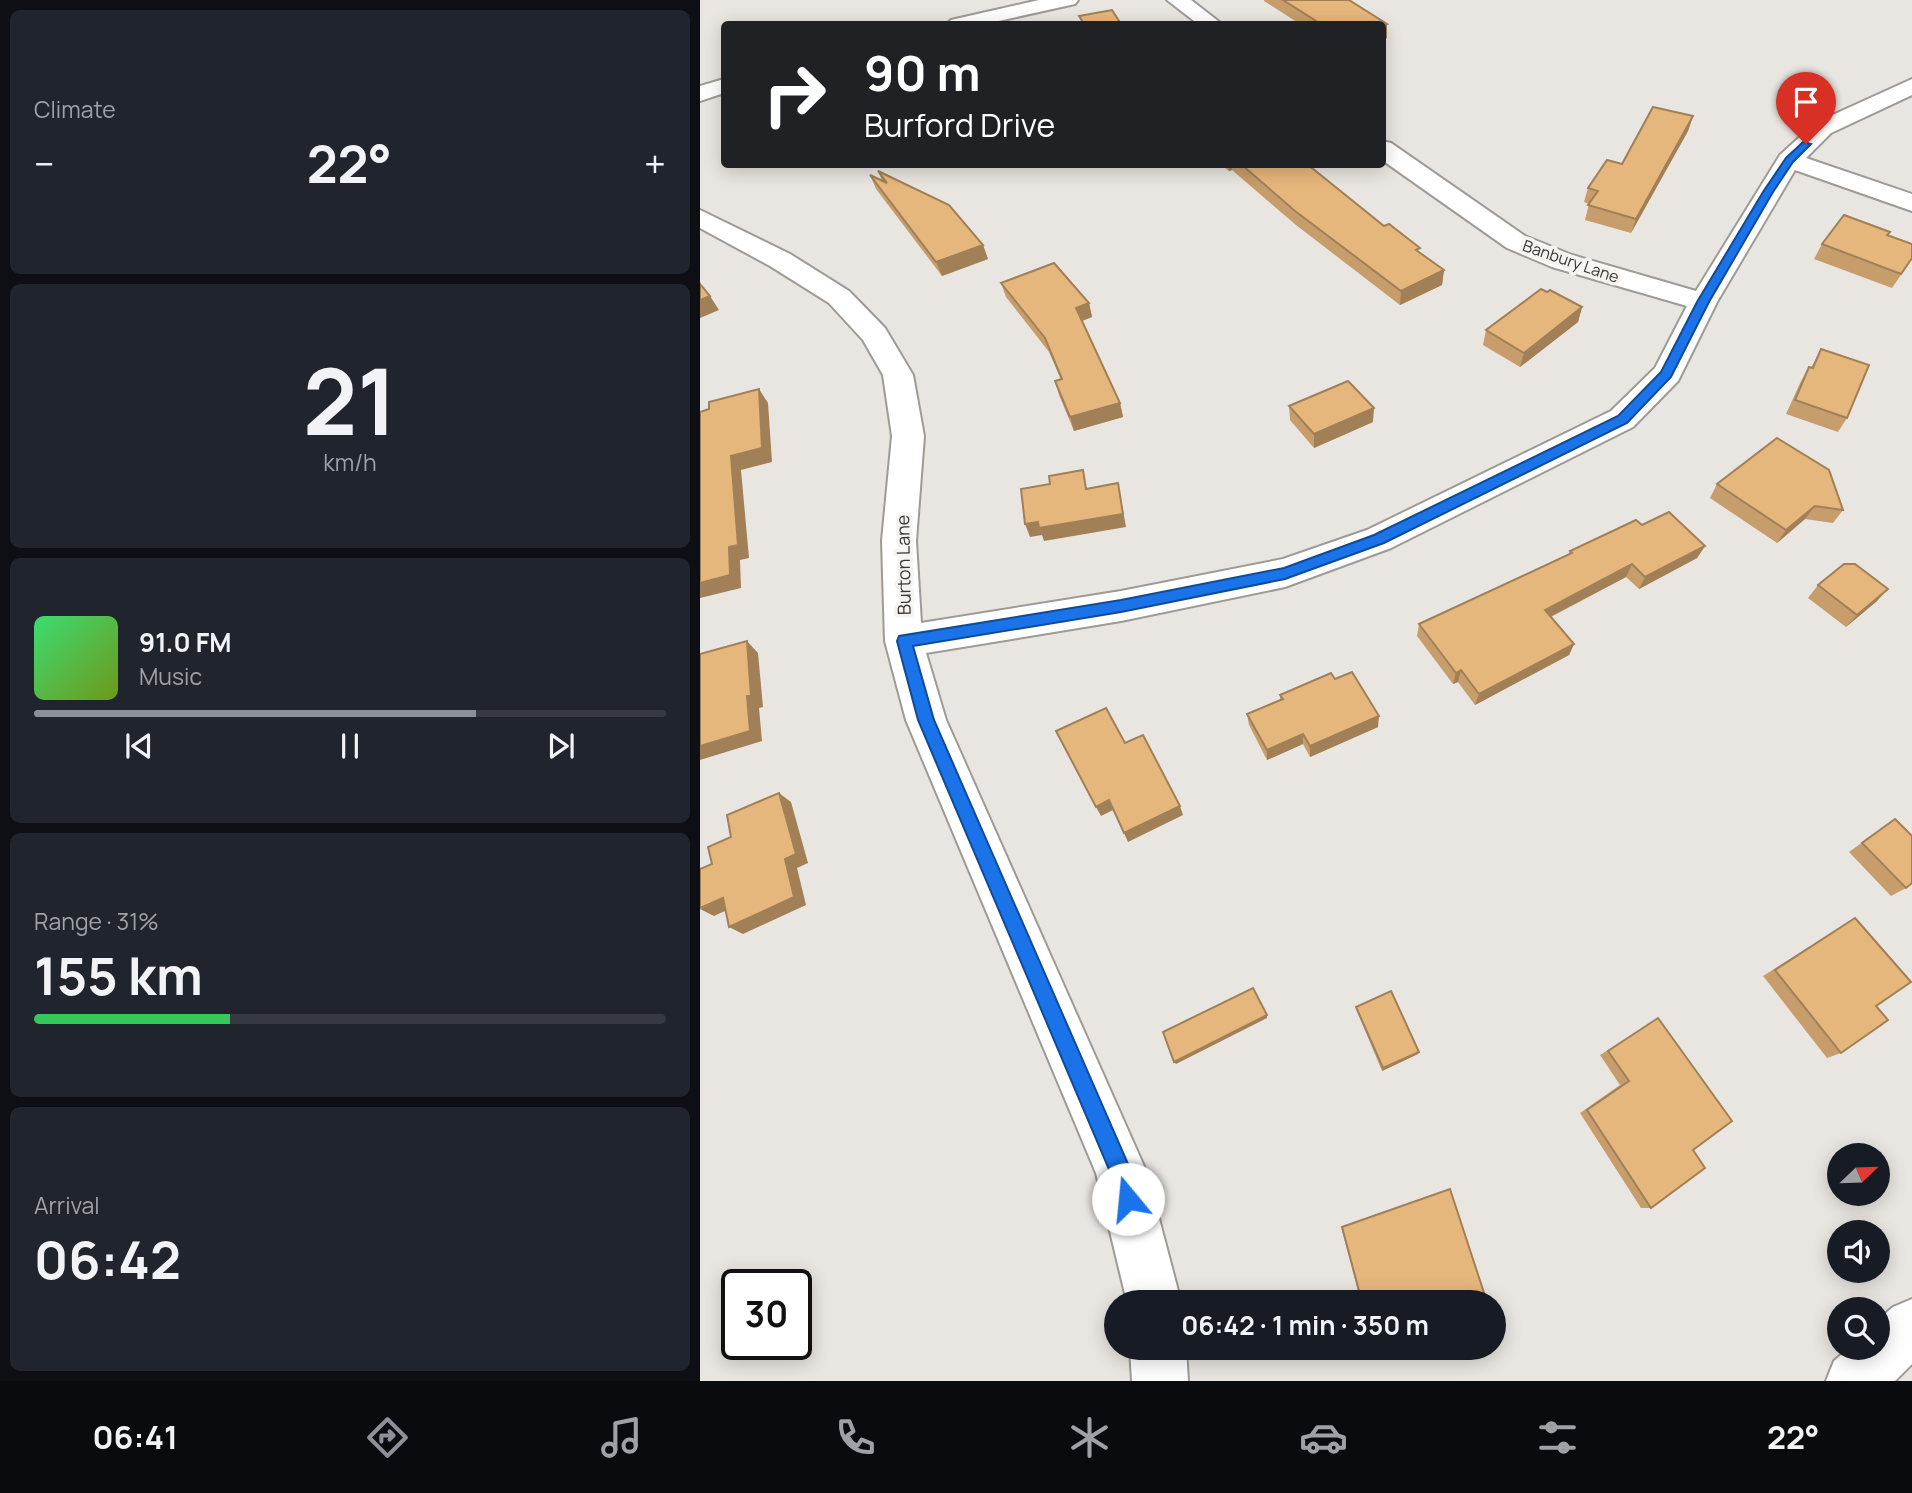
<!DOCTYPE html>
<meta charset="utf-8">
<style>
:root{--surface:#171b24;--page:#20242c;--text:#f1f3f6;--muted:#9ea1a6;--line:#363941;--accent:#8c9099}
body{margin:0;font-family:Manrope,sans-serif;background:var(--page);color:var(--text);height:100vh;display:flex;flex-direction:column;font-size:26px;white-space:nowrap}
*{box-sizing:border-box;margin:0}
p{font-size:23px;color:var(--muted)}
.icon{flex:none;width:38px;height:38px;fill:none;stroke:currentColor;stroke-width:2;stroke-linecap:round;stroke-linejoin:round}
.map{position:relative;flex:1;overflow:hidden}
.drawer{display:flex;flex-direction:column;gap:10px;padding:10px;background:#0d0f14;width:700px}
.drawer>*{flex:none}
.hud{position:absolute;left:21px;top:21px;width:665px;height:147px;border-radius:7px;box-shadow:0 4px 18px #0003;background:#202124;color:#fff;overflow:hidden}
.needle{width:46px;rotate:67deg}
.buttons{position:absolute;left:1127px;top:1143px;display:grid;gap:14px}
.buttons a{display:grid;place-items:center;width:63px;height:63px;border-radius:50%;background:var(--surface);box-shadow:0 4px 18px #0003;font-size:35px}
.speed{position:absolute;left:21px;top:1269px;display:flex;gap:14px;font-size:35px;font-weight:700;text-align:center}
.speed>*{display:grid;place-content:center;width:91px;height:91px;border-radius:50%;background:var(--surface);box-shadow:0 4px 18px #0003;line-height:1}
.speed .limit{border:4px solid #111;border-radius:10px;background:#fff;color:#111}
.pin{position:absolute;display:grid;place-items:center;width:60px;height:60px;color:#fff;margin:-72px -30px;border-radius:50% 50% 50% 0;rotate:-45deg;box-shadow:0 0 7px #0007}
.pin .icon{rotate:45deg}
.me{position:absolute;width:77px;margin:-38px;rotate:343deg;stroke-linejoin:round;filter:drop-shadow(0 0 5px #0008)}
.turn{display:flex;align-items:center;gap:24px;height:147px;padding:0 28px;font-size:32px}
.turn .icon{width:91px;height:91px;stroke-width:2.5}
.turn b{display:block;font-size:49px;line-height:60px}
.big{font-size:52px;font-weight:700;line-height:1.1}
.drawer .tile{flex:1;display:flex;flex-direction:column;justify-content:center;gap:10px;min-width:0;padding:0 24px;border-radius:10px;background:var(--page)}
.drawer .dial{align-items:center;gap:0}
.dial b{font-size:91px;line-height:1}
.song{display:flex;align-items:center;gap:21px}
.cover{width:84px;height:84px;border-radius:10px;background:linear-gradient(135deg,hsl(140 70% 55%),hsl(80 70% 35%))}
.played{height:7px;border-radius:4px;background:linear-gradient(90deg,var(--accent) 70%,var(--line) 70%)}
.keys{display:flex;justify-content:space-around;direction:ltr}
.heat{display:flex;justify-content:space-between;align-items:center;font-size:38px;direction:ltr}
.charge{height:10px;border-radius:5px;background:linear-gradient(90deg,#34c759 31%,var(--line) 0)}
.trip{position:absolute;left:404px;top:1290px;width:402px;height:70px;border-radius:35px;background:var(--surface);box-shadow:0 4px 18px #0003;font-weight:700;line-height:70px;text-align:center}
.tab-bar{display:flex;height:112px;justify-content:space-around;align-items:center;background:#090b0e;color:var(--muted)}
.tab-bar .icon{width:49px;height:49px}
.tab-bar .active{color:var(--accent)}
.tab-bar b{font-size:32px;color:var(--text)}
main{display:flex;flex:1;min-height:0}
.map>svg:first-child{display:block}
.lines{fill:none;stroke-linecap:round;stroke-linejoin:round}
.minor-casing{stroke:#9e9a96;stroke-width:4}
.minor{fill:#fff;fill-rule:evenodd}
.wall{fill:#c69d6b}
.shaded-wall{fill:#a18057}
.building{fill:#e6b77c;stroke:#a18057;stroke-width:2}
.route{fill:#1a73e8;stroke:#114b97;stroke-width:2}
.labels{text-anchor:middle;dominant-baseline:central;stroke-width:7;stroke-linejoin:round;paint-order:stroke}
.far-street-label{font-size:16px;fill:#393836;stroke:#f7f3ee}
.street-label{font-size:18px;fill:#393836;stroke:#f7f3ee}
</style>
<main>
<section class="drawer">
<div class="tile"><p>Climate</p>
<div class="heat"><a>−</a><b class="big">22°</b><a>+</a></div>
</div>
<div class="tile dial"><b>21</b><p>km/h</p></div>
<div class="tile">
<div class="song"><i class="cover"></i><div><b>91.0 FM</b><p>Music</p></div></div>
<div class="played"></div>
<div class="keys"><svg class="icon" aria-label="previous" viewBox="0 0 24 24"><path d="M18 5L8 12l10 7zM5 5v14"/></svg><svg class="icon" aria-label="pause" viewBox="0 0 24 24"><path d="M8 5v14M16 5v14"/></svg><svg class="icon" aria-label="next" viewBox="0 0 24 24"><path d="M6 5l10 7-10 7zM19 5v14"/></svg></div>
</div>
<div class="tile"><p>Range · 31%</p><b class="big">155 km</b><div class="charge"></div></div>
<div class="tile"><p>Arrival</p><b class="big">06:42</b></div>
</section>
<div class="map">
<svg width="1212" height="1381" viewBox="0 0 1212 1381">
<rect width="100%" height="100%" fill="#e9e6e1"/>
<g class="lines">
<defs>
<g id="minor">
<path d="M339,0H378L375,4L285,24H247L251,20Z"/>
<path d="M467,0H491L522,24H498Z"/>
<path d="M24,79V93L0,101V86Z"/>
<path d="M1212,79V95L1131,133L1106,158L1212,194V211L1095,170L1017,302L978,381L933,427L691,548L585,587L421,621L226,653L246,720L447,1173L481,1302H427L396,1173L206,720L185,641L182,541L192,436L183,375L163,340L129,303L70,266L0,228V210L90,254L149,291L185,328L213,375L224,436L216,541L221,623L421,591L583,559L667,530L911,411L955,368L987,306L852,267L807,248L682,160V141L691,143L825,236L872,255L996,291L1080,155L1115,123Z"/>
<path d="M1212,1299V1364L1195,1381H1126L1134,1361L1149,1348H1178V1320L1193,1307Z"/>
<path d="M430,1348H486L488,1381H432Z"/>
</g>
</defs>
<use href="#minor" class="minor-casing"/>
<use href="#minor" class="minor"/>
</g>
<g class="wall">
<path d="M564,0H649L687,24V38L682,40V24H600L564,1Z"/>
<path d="M993,116L988,131L931,233L885,220L889,204L884,202L888,188Z"/>
<path d="M520,164H607L684,226L744,270L742,285L700,305L596,225L532,170L529,171Z"/>
<path d="M178,171L283,245L288,259L242,276L176,189L170,175L182,181Z"/>
<path d="M1188,235L1212,259L1192,288L1114,259L1122,244Z"/>
<path d="M301,283L389,303L392,317L382,321L420,403L423,417L374,431L359,395L355,381L361,380L349,352L306,297Z"/>
<path d="M882,307L878,322L820,367L783,345L786,330Z"/>
<path d="M1121,349L1147,418L1138,432L1086,414L1101,381L1109,367L1111,368Z"/>
<path d="M589,406L673,422L614,448L590,420Z"/>
<path d="M1017,484L1143,510L1133,523L1105,519L1077,543L1010,498Z"/>
<path d="M942,525L1005,546L997,558L939,589L926,577L851,617L874,644L869,655L775,705L758,682L753,684L717,636L719,624L868,555L870,551Z"/>
<path d="M1118,585L1177,601L1146,627L1108,598Z"/>
<path d="M635,679L678,727L610,757L603,744L567,760L549,725L547,714L580,700V695Z"/>
<path d="M1195,819L1206,888L1191,896L1149,852Z"/>
<path d="M1155,918L1141,1053L1127,1058L1063,976Z"/>
<path d="M656,1007L719,1052L718,1054L682,1071L656,1009Z"/>
<path d="M949,1024L993,1150L951,1208H941L880,1113L920,1085L900,1055Z"/>
<path d="M750,1189L787,1302H661L641,1227Z"/>
</g>
<g class="shaded-wall">
<path d="M687,24V38L682,40V26Z"/>
<path d="M993,116L988,131L931,233L936,219Z"/>
<path d="M528,164H532V170L529,171Z"/>
<path d="M283,245L288,259L242,276L236,262Z"/>
<path d="M744,270L742,285L700,305L701,291Z"/>
<path d="M10,296L19,310L0,318V300Z"/>
<path d="M389,303L392,317L379,322L376,308Z"/>
<path d="M882,307L878,322L820,367L824,353Z"/>
<path d="M59,389L68,403L72,462L41,470L49,558L40,560L41,588L0,598V583L29,547L31,456Z"/>
<path d="M420,403L423,417L374,431L370,417Z"/>
<path d="M674,408L673,422L614,448V434Z"/>
<path d="M418,483L426,527L344,541L342,535L330,537L325,524Z"/>
<path d="M1115,506L1105,519L1077,543L1086,530Z"/>
<path d="M1005,546L997,558L939,589L945,577Z"/>
<path d="M932,564L926,577L840,622L845,610Z"/>
<path d="M1188,589L1177,601L1146,627L1157,615Z"/>
<path d="M47,641L58,653L63,707L59,708L62,741L0,760V746Z"/>
<path d="M874,644L869,655L775,705L779,694Z"/>
<path d="M761,670L758,682L753,684L756,673Z"/>
<path d="M679,716L678,727L610,757V746Z"/>
<path d="M603,734V744L567,760V750Z"/>
<path d="M79,793L91,802L108,863L97,868L106,905L43,934L29,927L85,859Z"/>
<path d="M409,800L413,810L401,816L396,807Z"/>
<path d="M480,806L483,815L428,842L424,833Z"/>
<path d="M23,898L36,906L14,916L0,909Z"/>
<path d="M567,1015V1018L476,1064L474,1062Z"/>
<path d="M719,1052L718,1054L682,1071L683,1068Z"/>
</g>
<g class="building">
<path d="M583,0H649L687,24L682,26V24H621Z"/>
<path d="M412,10L421,24H384L379,16Z"/>
<path d="M953,107L993,116L936,219L888,205L898,191L888,188L907,160L922,164Z"/>
<path d="M541,164H607L684,226L689,224L720,248L716,250L744,270L701,291L595,211Z"/>
<path d="M178,171L249,205L283,245L236,262L170,175L187,183Z"/>
<path d="M1144,215L1190,232L1187,235L1212,244V258L1201,274L1122,244Z"/>
<path d="M354,263L389,303L376,308L420,403L370,417L355,381L362,379L345,338L301,283Z"/>
<path d="M0,284L10,296L0,300Z"/>
<path d="M841,289L847,292L850,290L882,307L824,353L786,330Z"/>
<path d="M1121,349L1169,365L1147,418L1095,400L1109,367L1113,368Z"/>
<path d="M648,381L674,408L614,434L589,406Z"/>
<path d="M59,389L62,448L31,456L38,545L29,547L30,575L0,583V412L9,409V402Z"/>
<path d="M1077,438L1129,470L1143,510L1115,506L1086,530L1017,484Z"/>
<path d="M383,470L386,489L418,483L423,514L339,528L338,522L325,524L321,489L350,484L349,476Z"/>
<path d="M969,512L1005,546L945,577L932,564L845,610L874,644L779,694L761,670L756,673L719,624L872,553L870,551L936,520L942,525Z"/>
<path d="M1144,564H1155L1188,589L1157,615L1118,585Z"/>
<path d="M47,641L51,696H47L50,731L0,746V654Z"/>
<path d="M652,672L679,716L610,746L603,734L567,750L547,714L583,699L580,695L631,673L635,679Z"/>
<path d="M406,708L425,743L443,735L480,806L424,833L409,800L396,807L356,731Z"/>
<path d="M79,793L96,854L85,859L94,897L29,927L23,898L0,908V869L12,864L8,847L31,837L27,815Z"/>
<path d="M1195,819L1212,836V883L1206,888L1162,843Z"/>
<path d="M1155,918L1211,982L1176,1006L1188,1020L1141,1053L1075,970Z"/>
<path d="M553,988L567,1015L474,1062L463,1032Z"/>
<path d="M691,991L719,1052L683,1068L656,1007Z"/>
<path d="M958,1018L1032,1121L993,1150L1005,1168L951,1208L887,1110L929,1081L908,1051Z"/>
<path d="M750,1189L787,1302H662L642,1227Z"/>
</g>
<path class="route" d="M1103,142L1111,144L1093,162L1073,192L1009,302L971,377L927,423L684,543L585,579L421,612L213,646L234,720L432,1173L439,1199L435,1207L428,1210L420,1207L411,1174L218,720L197,641L199,636L421,600L584,568L674,535L918,416L961,372L997,302L1063,192L1086,158Z"/>
<g class="labels">
<g class="far-street-label">
<text transform="translate(871 261) rotate(19)">Banbury Lane</text>
</g>
<g class="street-label">
<text transform="translate(203 565) rotate(-91)">Burton Lane</text>
</g>
</g>
</svg>
<div class="buttons">
<a><svg class="needle" viewBox="-14 -14 28 28"><path d="M0-13l5 13h-10z" fill="#e53935"/><path d="M0 13l5-13h-10z" fill="#9ea1a6"/></svg></a>
<a><svg class="icon" aria-label="sound" viewBox="0 0 24 24"><path d="M4 9h4l5-4v14l-5-4H4zM17 9q2 3 0 6"/></svg></a>
<a><svg class="icon" aria-label="search" viewBox="0 0 24 24"><circle cx="10" cy="10" r="6"/><path d="M15 15l6 6"/></svg></a>
</div>
<div class="speed"><div class="limit">30</div></div>
<div class="pin" style="left:1106px;top:144px;background:#d93025"><svg class="icon" aria-label="arrive" viewBox="0 0 24 24"><path d="M6 21V4h12l-3 4 3 4H6"/></svg></div>
<svg class="me" style="left:428px;top:1199px" viewBox="-20 -20 40 40"><circle r="19" fill="#fff"/><path d="M0-13L10 11 0 6-10 11z" fill="#1a73e8"/></svg>
<div class="trip">06:42 · 1 min · 350 m</div>
<div class="hud">
<div class="turn"><svg class="icon" aria-label="right" viewBox="0 0 24 24"><path d="M7 20v-9h11M14 6l5 5-5 5"/></svg><div><b>90 m</b>Burford Drive</div></div>
</div>
</div>
</main>
<nav class="tab-bar">
<b>06:41</b>
<svg class="icon active" aria-label="directions" viewBox="0 0 24 24"><path d="M12 3l9 9-9 9-9-9zM9 14v-3h6M13 9l2 2-2 2"/></svg>
<svg class="icon" aria-label="music" viewBox="0 0 24 24"><path d="M9 18V5l10-2v13"/><circle cx="6" cy="18" r="3"/><circle cx="16" cy="16" r="3"/></svg>
<svg class="icon" aria-label="phone" viewBox="0 0 24 24"><path d="M5 4h4l2 5-3 2q2 4 5 5l2-3 5 2v4C11 20 4 13 5 4z"/></svg>
<svg class="icon" aria-label="climate" viewBox="0 0 24 24"><path d="M12 3v18M4 7l16 10M4 17L20 7"/></svg>
<svg class="icon" aria-label="car" viewBox="0 0 24 24"><path d="M5 17H2v-5l4-1 3-4h7l3 4 3 1v5h-3M9 17h6M6 11h13"/><circle cx="7" cy="17" r="2"/><circle cx="17" cy="17" r="2"/></svg>
<svg class="icon" aria-label="filters" viewBox="0 0 24 24"><path d="M4 7h16M4 17h16"/><circle cx="9" cy="7" r="2"/><circle cx="15" cy="17" r="2"/></svg>
<b>22°</b>
</nav>
